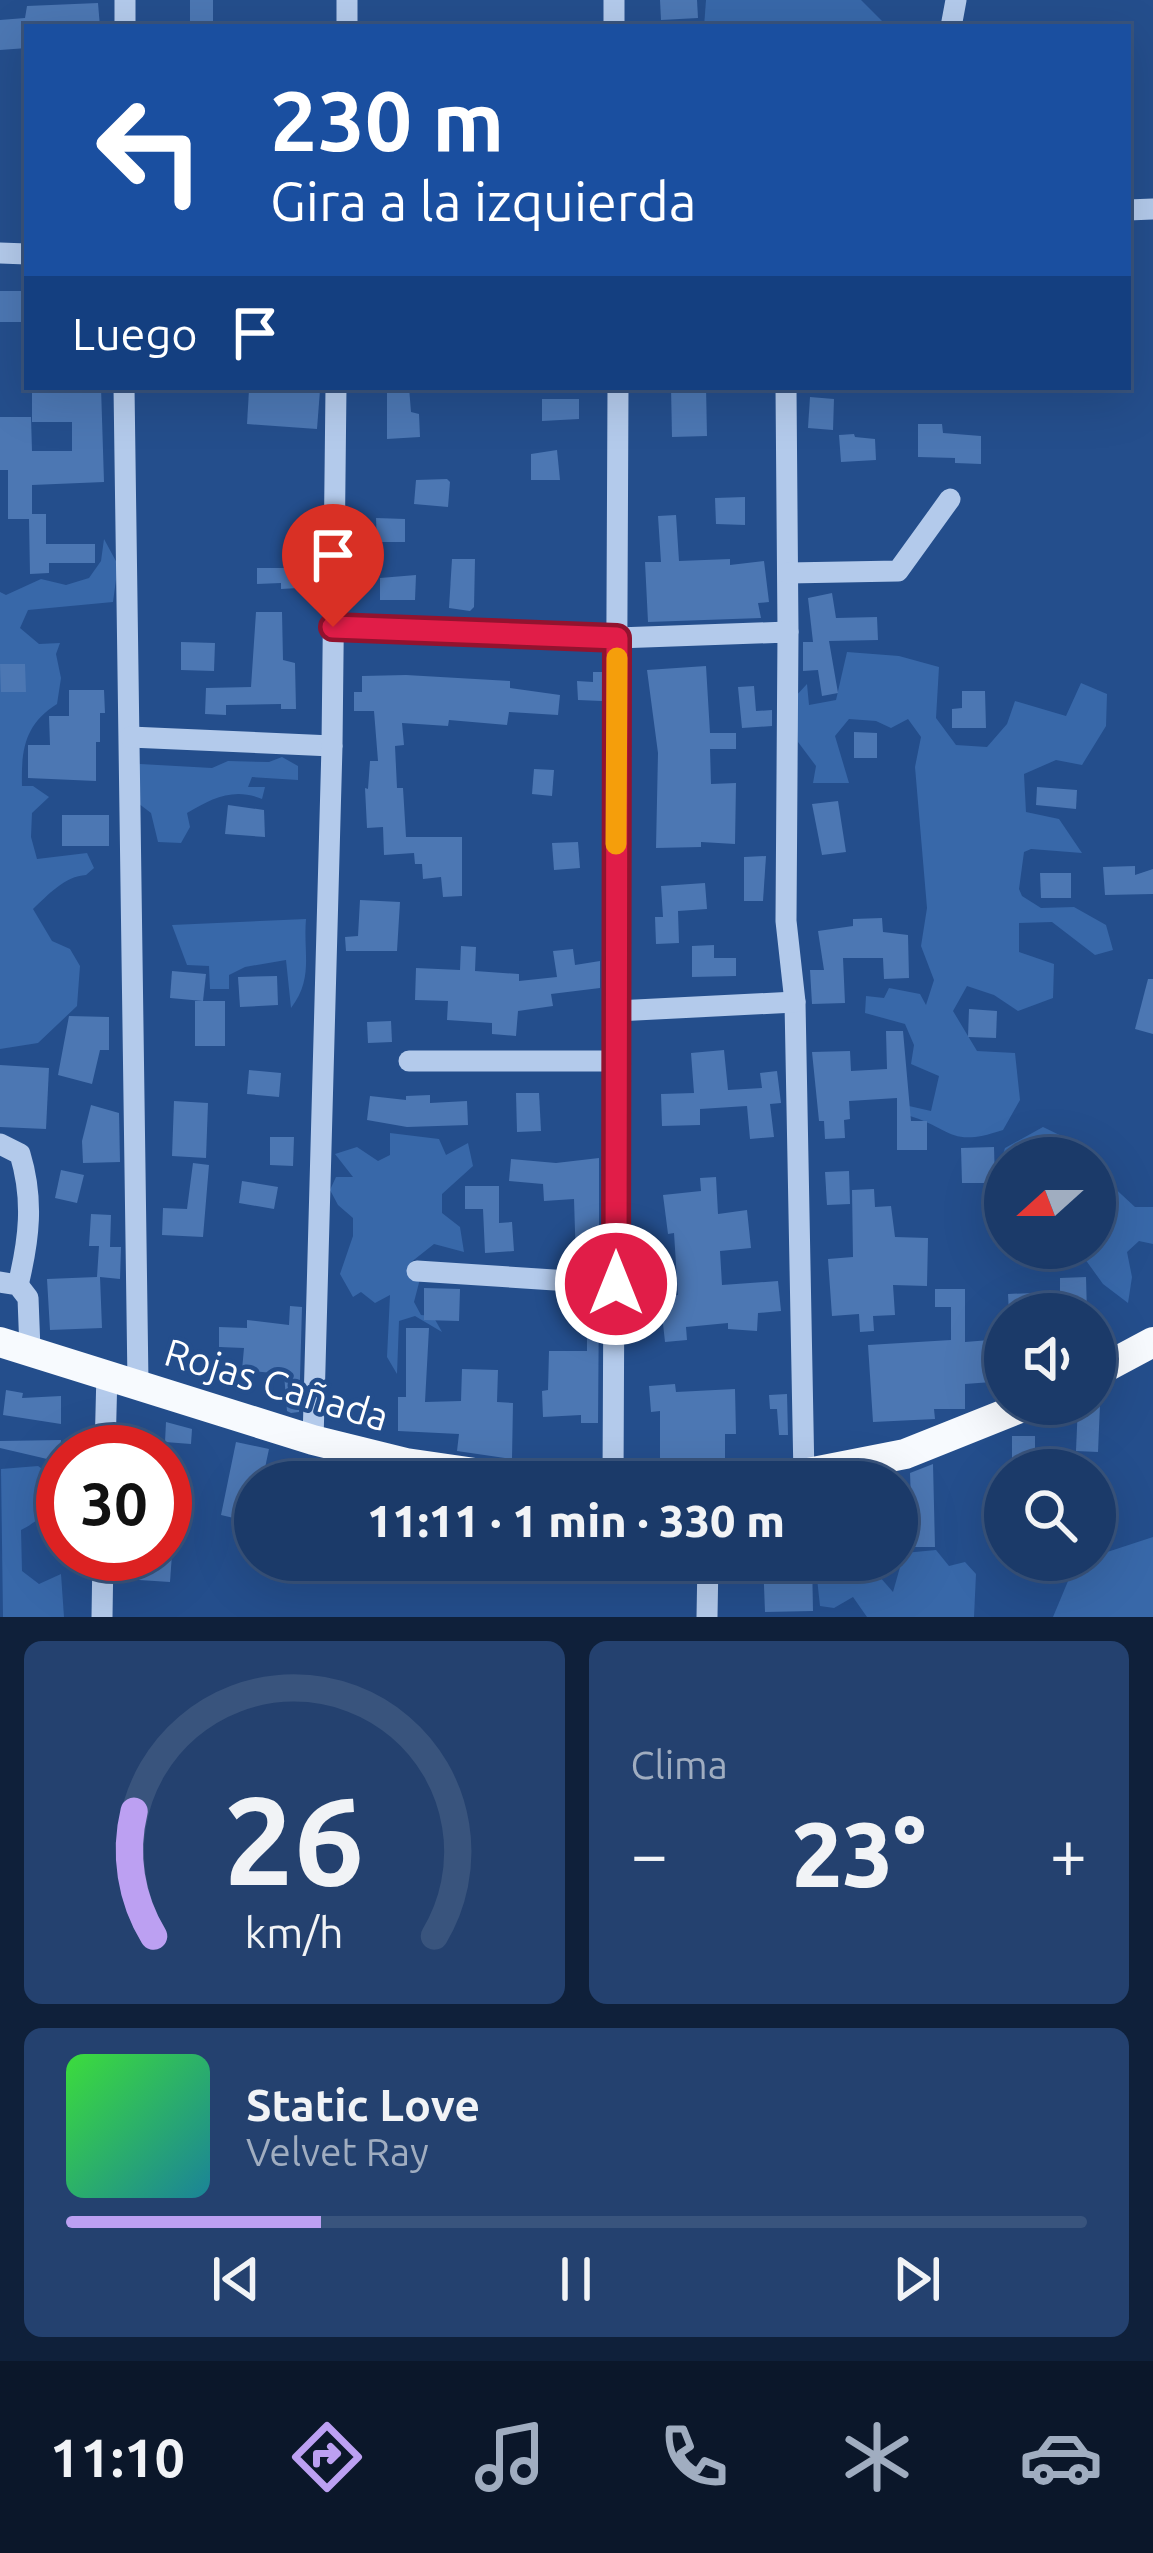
<!DOCTYPE html>
<html lang="es">
<meta charset="utf-8">
<style>
:root{--surface:#1b3a69;--page:#24416f;--text:#f1f3f6;--muted:#a0adc0;--line:#39547d;--accent:#bca0f2}
body{margin:0;font-family:Ubuntu,sans-serif;background:var(--page);color:var(--text);height:100vh;display:flex;flex-direction:column;font-size:45px;white-space:nowrap}
*{box-sizing:border-box;margin:0}
p{font-size:39px;color:var(--muted)}
.icon{flex:none;width:66px;height:66px;fill:none;stroke:currentColor;stroke-width:2;stroke-linecap:round;stroke-linejoin:round}
.map{position:relative;height:1617px;overflow:hidden}
.drawer{display:flex;flex-direction:column;gap:24px;padding:24px;background:#0f203a;flex:1}
.drawer>*{flex:none}
.top-card{position:absolute;left:24px;top:24px;width:1107px;height:366px;border-radius:0px;box-shadow:0 12px 48px #0002,0 0 0 3px var(--line);background:#1a4fa0;color:#fff;overflow:hidden}
.needle{width:78px;rotate:249deg}
.controls{position:absolute;left:984px;top:1137px;display:grid;gap:24px}
.controls a{display:grid;place-items:center;width:132px;height:132px;border-radius:50%;background:var(--surface);box-shadow:0 12px 48px #0002,0 0 0 3px var(--line);font-size:60px}
.speed{position:absolute;left:36px;top:1425px;display:flex;gap:24px;font-size:60px;font-weight:700;text-align:center}
.speed>*{display:grid;place-content:center;width:156px;height:156px;border-radius:50%;background:var(--surface);box-shadow:0 12px 48px #0002,0 0 0 3px var(--line);line-height:1}
.speed .limit{border:18px solid #d22;background:#fff;color:#111}
.pin{position:absolute;display:grid;place-items:center;width:102px;height:102px;color:#fff;margin:-123px -51px;border-radius:50% 50% 50% 0;rotate:-45deg;box-shadow:0 0 12px #0007}
.pin .icon{rotate:45deg}
.me{position:absolute;width:132px;margin:-66px;rotate:0deg;stroke-linejoin:round;filter:drop-shadow(0 0 9px #0008)}
.turn{display:flex;align-items:center;gap:42px;height:252px;padding:0 48px;font-size:54px}
.turn .icon{width:156px;height:156px;stroke-width:2.5}
.turn b{display:block;font-size:84px;line-height:102px}
.then{display:flex;align-items:center;height:114px;padding:0 48px;background:#0003;gap:24px;font-size:45px}
.big{font-size:90px;font-weight:800;line-height:1.1}
.drawer .widget{flex:1;display:flex;flex-direction:column;justify-content:center;gap:18px;min-width:0;padding:0 42px;border-radius:18px;background:var(--page)}
.drawer .dial{align-items:center;gap:0}
.dial svg{height:312px;overflow:visible;fill:none;stroke:var(--line);stroke-width:7;stroke-linecap:round;text-anchor:middle}
.dial text{fill:var(--text);stroke:none}
.song{display:flex;align-items:center;gap:36px}
.cover{width:144px;height:144px;border-radius:18px;background:linear-gradient(135deg,hsl(120 70% 55%),hsl(190 70% 35%))}
.played{height:12px;border-radius:6px;background:linear-gradient(90deg,var(--accent) 25%,var(--line) 25%)}
.keys{display:flex;justify-content:space-around;direction:ltr}
.heat{display:flex;justify-content:space-between;align-items:center;font-size:66px;direction:ltr}
.drawer .tiles{flex:1;display:grid;gap:24px;grid-template-columns:1fr 1fr}
.widget:last-child{grid-column:span 2}
.trip{position:absolute;left:234px;top:1461px;width:684px;height:120px;border-radius:60px;background:var(--surface);box-shadow:0 12px 48px #0002,0 0 0 3px var(--line);font-weight:800;line-height:120px;text-align:center}
.tab-bar{display:flex;height:192px;justify-content:space-around;align-items:center;background:#0b172a;color:var(--muted)}
.tab-bar .icon{width:84px;height:84px}
.tab-bar .selected{color:var(--accent)}
.tab-bar b{font-size:54px;color:var(--text)}
.map>svg:first-child{display:block}
.green{fill:#3868a9}
.building{fill:#4c77b3}
.lines{fill:none;stroke-linecap:round;stroke-linejoin:round}
.minor{stroke:#b3caeb;stroke-width:21}
.major{stroke:#f7fafe;stroke-width:30}
.route-casing{stroke:#92132f;stroke-width:30}
.route{stroke:#e11d48;stroke-width:21}
.slow{stroke:#f59e0b;stroke-width:21}
.labels{text-anchor:middle;dominant-baseline:central;stroke-width:9;stroke-linejoin:round;paint-order:stroke}
.street-label{font-size:39px;fill:#fff;stroke:#244e8c}
</style>
<div class="map">
<svg width="1153" height="1617" viewBox="0 0 1153 1617">
<rect width="100%" height="100%" fill="#244e8c"/>
<g class="green">
<path d="M706,0H861L888,27H704Z"/>
<path d="M104,539L118,565L113,602L28,610L20,628L39,644L60,643L56,654L61,678L57,704C25,724 21,749 22,786H33L49,797L32,813L31,837L37,859L87,853L94,868L86,875C65,876 48,895 33,909L52,941L70,949L80,966L77,1006L38,1043L0,1049V592L6,595L41,579L66,585L89,578L101,561Z"/>
<path d="M847,652L899,656L939,667L936,718L956,745L987,747L1007,724L1015,701L1066,716L1081,683L1107,694L1106,726L1082,765L1056,760L1024,774L1026,812L1059,819L1082,853L1031,849L1024,852L1019,889L1022,896L1041,908L1074,907L1106,925L1113,950L1095,955L1052,922L1019,923V952L1054,964L1053,998L1018,1011L994,995L967,986L953,1011L977,1051L1015,1053L1020,1100L1003,1130C949,1148 954,1129 907,1115L909,1106L931,1111L939,1076L911,1064L914,1045L905,1024L865,1013L866,996L884,998L889,988L920,994L926,1005L934,980L921,946L927,908L915,767L921,737L908,719L891,728L876,721L849,719L835,736L849,783H813L816,766L798,742L794,698L807,684L809,705L836,700Z"/>
<path d="M282,757L298,766V780L252,777L248,787H265L262,799C234,787 212,798 187,813L190,827L181,843L158,842L151,813L134,800L128,768L140,764L212,768L228,761L269,762Z"/>
<path d="M306,919C303,953 314,978 291,1008L286,960L245,967L229,975V989H210L209,966L187,965L172,925Z"/>
<path d="M1043,1127L1072,1141L1085,1158H1005V1186L998,1169L1005,1148Z"/>
<path d="M390,1133L439,1139L446,1155L468,1143L473,1166L442,1194V1213L460,1227L464,1252L434,1244L410,1263L414,1275H421L414,1302L421,1315L433,1316L442,1332L415,1316L399,1321L397,1374L387,1357L390,1295L375,1303L361,1292L353,1297L340,1274L353,1236V1218L338,1205L330,1190L336,1177H353L335,1154L357,1147L378,1161L390,1155Z"/>
<path d="M1095,1170L1135,1207H1153V1244L1139,1241L1127,1252L1132,1277L1128,1303L1103,1284L1077,1248H1095Z"/>
<path d="M38,1466L52,1476C53,1505 47,1517 21,1530L22,1571L39,1584L61,1574L64,1617H3L1,1469Z"/>
<path d="M1153,1537V1617H1053L1076,1562L1095,1560V1556Z"/>
<path d="M936,1550L949,1566L965,1562L976,1574L974,1617H867L853,1597L834,1608L820,1606L815,1560H865L893,1592L904,1553Z"/>
</g>
<g class="building">
<path d="M190,0H213V24L190,25Z"/>
<path d="M660,0H697L698,18L661,20Z"/>
<path d="M98,3L100,27H27V48L0,50V20L25,18L27,6Z"/>
<rect x="0" y="291" width="24" height="31"/>
<path d="M32,387H101L104,482L32,485V514H46V544H95V563H49V573L30,574L29,519H8V470H0V417H31L32,451H72V422H32Z"/>
<path d="M387,387H409L411,412L419,414L420,437L387,439Z"/>
<path d="M671,387H706L707,436L672,437Z"/>
<path d="M257,389L320,390L317,429L247,424L249,390Z"/>
<path d="M810,397L834,399L833,430L808,428Z"/>
<path d="M542,399H579V419L542,421Z"/>
<path d="M918,424H942L943,433L981,436V464L955,463V458L918,457Z"/>
<path d="M854,434L855,437L875,439L876,460L841,462L839,435Z"/>
<path d="M557,450L560,480H531V454Z"/>
<path d="M447,479L450,482L448,507L414,504L416,480Z"/>
<path d="M745,497V525L716,524L715,498Z"/>
<path d="M676,515L679,561L730,559V565L764,561L769,602L758,603L761,618L648,622L645,562H661L658,516Z"/>
<path d="M376,518L405,519V542H377Z"/>
<path d="M452,559H475L474,607L470,611L449,608Z"/>
<path d="M257,568H296L298,588L281,589V583L257,584Z"/>
<path d="M416,575L415,600H380V578Z"/>
<path d="M832,593L836,618L877,617L878,640L829,641L838,693L822,696L818,670L803,671V642H813L808,598Z"/>
<path d="M256,612H282L283,660L295,663L296,709H281V704L226,705V715L205,714L206,688L251,687Z"/>
<path d="M181,642L215,643L214,671L181,670Z"/>
<path d="M0,664H25L26,692H1Z"/>
<path d="M706,666L710,733H736V749H710L711,784L736,783L735,844L701,842V847L656,848L658,753L647,670Z"/>
<path d="M593,672H602V701L578,700L577,681L593,682Z"/>
<path d="M406,675L510,681V688L560,695L558,715L509,712L507,725L449,720L448,726L402,723L404,745L395,746L397,788H403L406,837H462V896L443,897L441,877L423,879L422,864H415L414,853L384,855L383,827L367,828L365,788L368,789L370,761H378L374,711H354V692H362V676Z"/>
<path d="M754,686L756,711L772,710V726L742,728L738,687Z"/>
<path d="M69,690H104L105,713H100V742H96V781L28,778V745H50L49,716H69Z"/>
<path d="M962,691H985L986,728H952V709L962,708Z"/>
<path d="M854,732L877,733V758H854Z"/>
<path d="M534,769L554,770L552,796L532,794Z"/>
<path d="M1037,787L1077,790L1076,809L1036,805Z"/>
<path d="M838,801L846,852L822,855L812,804Z"/>
<path d="M228,805L264,810L265,837L225,834Z"/>
<rect x="62" y="815" width="47" height="31"/>
<path d="M578,842L580,868L554,870L552,843Z"/>
<path d="M766,856L763,901H744V857Z"/>
<path d="M1135,866V875L1153,869V894L1105,895L1103,867Z"/>
<path d="M1040,873H1071V898H1041Z"/>
<path d="M705,883L707,909L678,911L679,943L656,944L655,917H663L661,886Z"/>
<path d="M360,900L400,902L397,951H346L345,937L358,936Z"/>
<path d="M882,918L883,932L908,935L909,978L884,979L883,958H843L845,1003L812,1004L810,970H824L818,931L853,926V919Z"/>
<path d="M714,945V958H736V976L692,977V946Z"/>
<path d="M461,946L476,947L475,971L519,974V981L557,977L553,951L573,949L575,965L600,961V988L551,994L553,1006L518,1011L516,1036L492,1034V1023L447,1020L448,1001L415,1000L416,968L460,970Z"/>
<path d="M172,971L206,974L203,1001L170,998Z"/>
<path d="M277,976L278,1005L240,1007L238,977Z"/>
<path d="M1148,979H1153V1034L1135,1029Z"/>
<rect x="195" y="1001" width="30" height="45"/>
<path d="M969,1009L997,1011L996,1038L968,1037Z"/>
<path d="M69,1016L109,1017V1050H100L92,1084L58,1075Z"/>
<path d="M391,1021L392,1042L368,1043L367,1022Z"/>
<path d="M886,1031H903L911,1121H927V1150H897V1098L849,1101L850,1119L844,1120L845,1138L825,1139L824,1121H819L812,1052L850,1051L851,1071L887,1069Z"/>
<path d="M724,1050L728,1090L762,1088L760,1073L777,1071L781,1103L770,1104L774,1137L750,1139L747,1106L700,1109V1125L662,1126L661,1094L694,1093L691,1053Z"/>
<path d="M0,1065L49,1068L46,1129L0,1127Z"/>
<path d="M249,1070L281,1073L279,1097L247,1094Z"/>
<path d="M516,1093H539L541,1131L517,1132Z"/>
<path d="M430,1095V1103L467,1101L468,1125L407,1127L367,1120L370,1096L406,1100V1096Z"/>
<path d="M174,1101L208,1103L206,1158L172,1156Z"/>
<path d="M91,1105L119,1113L120,1162L83,1163L82,1141Z"/>
<path d="M270,1137H294L293,1166L270,1165Z"/>
<path d="M994,1147L995,1183H962L961,1148Z"/>
<path d="M599,1158V1262L576,1263L574,1199L544,1201L543,1184L509,1181L511,1159L556,1163Z"/>
<path d="M193,1163L209,1165L203,1237L162,1235L163,1208L187,1209Z"/>
<path d="M61,1170L84,1175L77,1203L55,1198Z"/>
<path d="M849,1171L850,1204L827,1205L825,1172Z"/>
<path d="M716,1177L718,1214L747,1210L751,1248L720,1251L722,1285L778,1281L781,1311L758,1313L757,1331L728,1329V1323L686,1327L687,1340L665,1342L660,1296L678,1295L674,1233L668,1234L663,1195L701,1191L700,1178Z"/>
<path d="M242,1181L278,1187L274,1209L239,1203Z"/>
<path d="M465,1186H499V1223L512,1222L514,1251L485,1253L483,1209H465Z"/>
<path d="M874,1189L875,1207L891,1206L895,1237L928,1238L927,1286L893,1285L895,1315L873,1316L874,1331L860,1332L859,1314L832,1316L828,1259L853,1257L852,1190Z"/>
<path d="M91,1214L111,1215L110,1247H121L120,1279L100,1277L102,1328L50,1330L47,1279L97,1277L99,1246H89Z"/>
<path d="M1086,1277L1087,1314H1009L1008,1294L1060,1292V1278Z"/>
<path d="M424,1288L460,1289L459,1321L424,1320Z"/>
<path d="M935,1289H965V1342L1002,1339L1005,1381L965,1384V1409H934L935,1419L873,1422L868,1345L951,1340V1307H935Z"/>
<path d="M587,1297L599,1298L598,1423H581V1415L543,1417L542,1391L548,1390L549,1351H587Z"/>
<path d="M290,1306L302,1307L299,1412L291,1413L287,1411L284,1374L242,1370L244,1348L219,1347V1327L247,1328V1320L289,1325Z"/>
<path d="M406,1328H429L425,1402L461,1401L462,1369L498,1370L497,1402L513,1403L512,1459L457,1451L459,1434L398,1431V1397H406Z"/>
<path d="M675,1384L676,1392L735,1389L736,1434H725V1465L660,1466V1411L651,1412L649,1386Z"/>
<path d="M6,1390L23,1393L22,1398L61,1396V1424L3,1415Z"/>
<path d="M787,1394L788,1435H779L777,1409H770L769,1395Z"/>
<path d="M1078,1404H1100L1098,1452L1076,1451Z"/>
<path d="M166,1422L192,1429L191,1444L165,1442Z"/>
<rect x="1012" y="1436" width="23" height="34"/>
<path d="M61,1440L60,1462L0,1448V1441Z"/>
<path d="M236,1442L269,1449L262,1482H255V1523L221,1515Z"/>
<path d="M933,1464L935,1547H903V1501L911,1500L910,1473Z"/>
<path d="M141,1554H172L170,1582L139,1580Z"/>
<path d="M763,1560H812L813,1611L765,1612Z"/>
</g>
<g class="lines">
<g class="minor">
<path d="M614,0V27"/>
<path d="M125,27V0"/>
<path d="M347,27V0"/>
<path d="M951,27L956,0"/>
<path d="M1128,210L1153,209"/>
<path d="M0,253L27,254"/>
<path d="M124,387L138,1383"/>
<path d="M786,387L788,632"/>
<path d="M788,573L898,571L950,499"/>
<path d="M333,627L617,638L788,632L786,921L795,1002L804,1477"/>
<path d="M130,737L332,746"/>
<path d="M616,1011L795,1002"/>
<path d="M409,1061H616"/>
<path d="M0,1144L20,1154C34,1200 29,1240 18,1285"/>
<path d="M417,1271L616,1284"/>
<path d="M0,1282L18,1285L28,1298L30,1350"/>
<path d="M313,1440L332,746L336,387"/>
<path d="M105,1452L107,1372"/>
<path d="M613,1482L618,387"/>
<path d="M102,1617L103,1554"/>
<path d="M707,1617L708,1560"/>
</g>
<g class="major">
<path d="M0,1342L313,1440L406,1463L537,1482"/>
<path d="M1095,1373L1153,1342"/>
<path d="M762,1482L905,1454L1030,1404"/>
</g>
</g>
<g class="lines">
<defs>
<path id="route" d="M333,627L617,638L616,1284"/>
</defs>
<use href="#route" class="route-casing"/>
<use href="#route" class="route"/>
<path class="slow" d="M616,844L617,658"/>
</g>
<g class="labels">
<g class="street-label">
<text transform="translate(277 1384) rotate(17)">Rojas Cañada</text>
</g>
</g>
</svg>
<div class="controls">
<a><svg class="needle" viewBox="-14 -14 28 28"><path d="M0-13l5 13h-10z" fill="#e53935"/><path d="M0 13l5-13h-10z" fill="#a0adc0"/></svg></a>
<a><svg class="icon" aria-label="sound" viewBox="0 0 24 24"><path d="M4 9h4l5-4v14l-5-4H4zM17 9q2 3 0 6"/></svg></a>
<a><svg class="icon" aria-label="search" viewBox="0 0 24 24"><circle cx="10" cy="10" r="6"/><path d="M15 15l6 6"/></svg></a>
</div>
<div class="speed"><div class="limit">30</div></div>
<div class="pin" style="left:333px;top:627px;background:#d93025"><svg class="icon" aria-label="arrive" viewBox="0 0 24 24"><path d="M6 21V4h12l-3 4 3 4H6"/></svg></div>
<svg class="me" style="left:616px;top:1284px" viewBox="-20 -20 40 40"><circle r="17" fill="#e11d48" stroke="#fff" stroke-width="3"/><path d="M0-11L8 9 0 5-8 9z" fill="#fff"/></svg>
<div class="trip">11:11 · 1 min · 330 m</div>
<div class="top-card">
<div class="turn"><svg class="icon" aria-label="left" viewBox="0 0 24 24"><path d="M17 20v-9H6M10 6l-5 5 5 5"/></svg><div><b>230 m</b>Gira a la izquierda</div></div>
<div class="then">Luego<svg class="icon" aria-label="arrive" viewBox="0 0 24 24"><path d="M6 21V4h12l-3 4 3 4H6"/></svg></div>
</div>
</div>
<section class="drawer">
<div class="tiles">
<div class="widget dial"><svg viewBox="0 0 100 80">
<path d="M14 69A42 42 0 1 1 86 69"/>
<path d="M14 69A42 42 0 0 1 9 37" stroke="#bca0f2"/>
<text x="50" y="56" font-size="32" font-weight="700">26</text>
<text x="50" y="72" font-size="11">km/h</text>
</svg></div>
<div class="widget"><p>Clima</p>
<div class="heat"><a>−</a><b class="big">23°</b><a>+</a></div>
</div>
<div class="widget">
<div class="song"><i class="cover"></i><div><b>Static Love</b><p>Velvet Ray</p></div></div>
<div class="played"></div>
<div class="keys"><svg class="icon" aria-label="previous" viewBox="0 0 24 24"><path d="M18 5L8 12l10 7zM5 5v14"/></svg><svg class="icon" aria-label="pause" viewBox="0 0 24 24"><path d="M8 5v14M16 5v14"/></svg><svg class="icon" aria-label="next" viewBox="0 0 24 24"><path d="M6 5l10 7-10 7zM19 5v14"/></svg></div>
</div>
</div>
</section>
<nav class="tab-bar">
<b>11:10</b>
<svg class="icon selected" aria-label="directions" viewBox="0 0 24 24"><path d="M12 3l9 9-9 9-9-9zM9 14v-3h6M13 9l2 2-2 2"/></svg>
<svg class="icon" aria-label="music" viewBox="0 0 24 24"><path d="M9 18V5l10-2v13"/><circle cx="6" cy="18" r="3"/><circle cx="16" cy="16" r="3"/></svg>
<svg class="icon" aria-label="phone" viewBox="0 0 24 24"><path d="M5 4h4l2 5-3 2q2 4 5 5l2-3 5 2v4C11 20 4 13 5 4z"/></svg>
<svg class="icon" aria-label="climate" viewBox="0 0 24 24"><path d="M12 3v18M4 7l16 10M4 17L20 7"/></svg>
<svg class="icon" aria-label="car" viewBox="0 0 24 24"><path d="M5 17H2v-5l4-1 3-4h7l3 4 3 1v5h-3M9 17h6M6 11h13"/><circle cx="7" cy="17" r="2"/><circle cx="17" cy="17" r="2"/></svg>
</nav>
